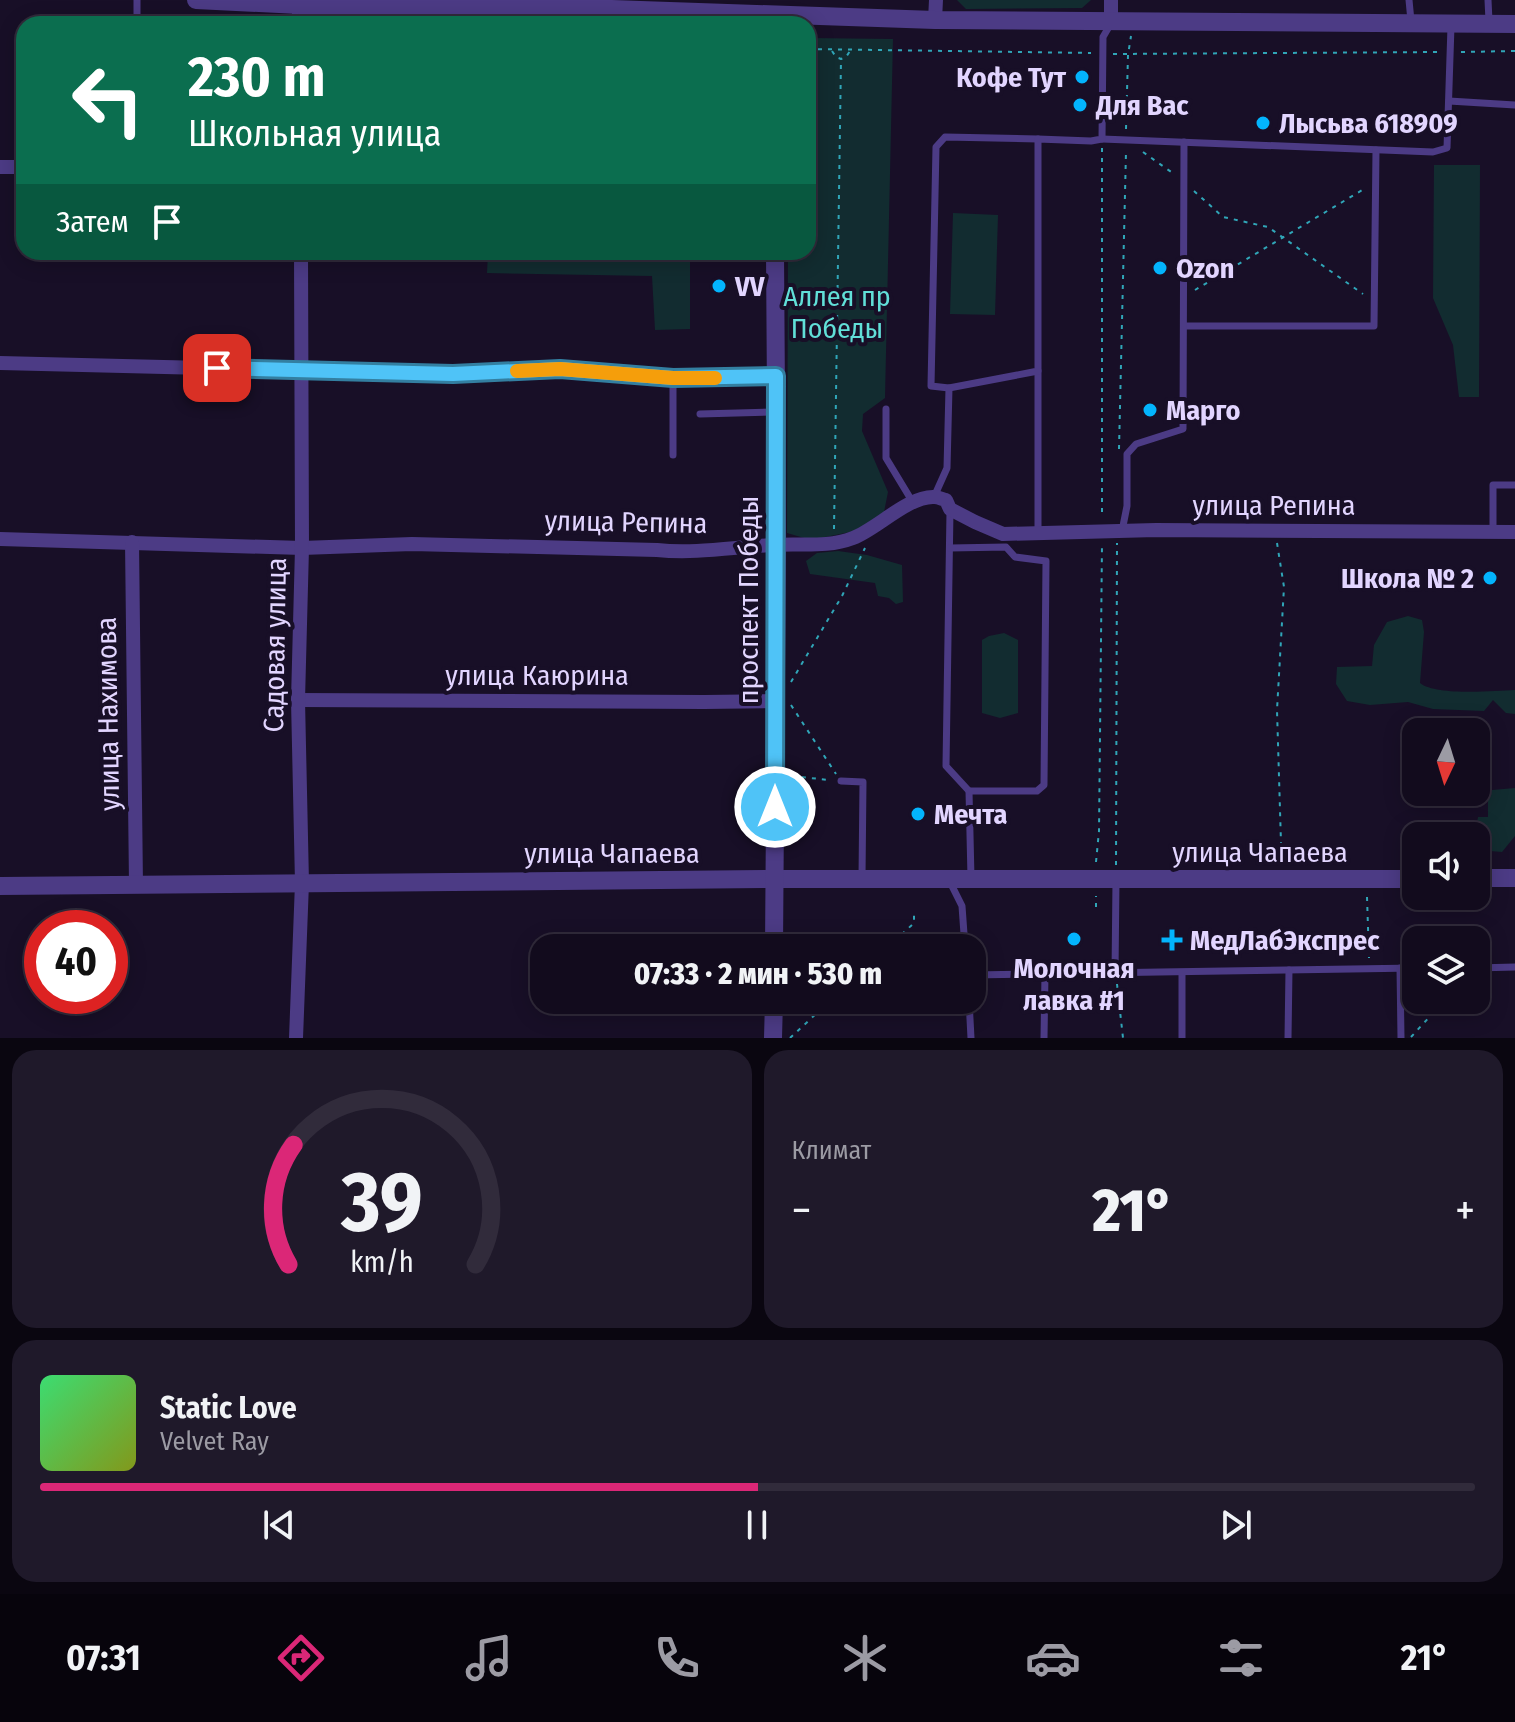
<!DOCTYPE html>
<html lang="ru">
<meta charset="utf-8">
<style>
:root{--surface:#120b1d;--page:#1f192a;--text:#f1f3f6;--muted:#9c9ba4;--line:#312b3b;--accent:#db2777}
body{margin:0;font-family:"Fira Sans Condensed",sans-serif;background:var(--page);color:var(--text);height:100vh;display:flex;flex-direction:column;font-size:30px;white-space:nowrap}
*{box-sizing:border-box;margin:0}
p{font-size:26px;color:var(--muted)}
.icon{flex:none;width:44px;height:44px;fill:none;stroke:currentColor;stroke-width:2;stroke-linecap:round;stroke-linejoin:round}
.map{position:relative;height:1038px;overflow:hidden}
.side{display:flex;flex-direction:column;gap:12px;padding:12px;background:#0a0610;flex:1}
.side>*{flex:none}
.top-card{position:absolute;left:16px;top:16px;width:800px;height:244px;border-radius:24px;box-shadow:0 4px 20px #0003,0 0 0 2px var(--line);background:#0b6e4f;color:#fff;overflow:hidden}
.needle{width:52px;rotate:184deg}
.fabs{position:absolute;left:1402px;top:718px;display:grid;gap:16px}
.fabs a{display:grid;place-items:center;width:88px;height:88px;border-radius:16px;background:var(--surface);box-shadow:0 4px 20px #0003,0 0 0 2px var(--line);font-size:40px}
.speed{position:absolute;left:24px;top:910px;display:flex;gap:16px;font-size:40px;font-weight:700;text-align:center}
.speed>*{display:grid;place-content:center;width:104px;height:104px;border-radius:50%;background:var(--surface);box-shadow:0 4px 20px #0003,0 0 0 2px var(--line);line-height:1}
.speed .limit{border:12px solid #d22;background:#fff;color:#111}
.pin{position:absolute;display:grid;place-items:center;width:68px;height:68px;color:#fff;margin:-34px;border-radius:16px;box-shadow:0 4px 12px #0006}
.me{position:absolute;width:88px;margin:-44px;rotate:0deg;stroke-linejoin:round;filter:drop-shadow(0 0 6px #0008)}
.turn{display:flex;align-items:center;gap:28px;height:168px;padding:0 40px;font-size:36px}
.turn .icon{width:104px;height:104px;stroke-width:2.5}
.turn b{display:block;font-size:56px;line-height:68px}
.then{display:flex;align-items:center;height:76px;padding:0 40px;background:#0003;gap:16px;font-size:30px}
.big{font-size:60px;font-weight:800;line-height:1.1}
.side .card{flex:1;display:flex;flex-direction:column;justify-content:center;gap:12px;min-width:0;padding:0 28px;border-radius:24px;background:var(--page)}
.side .dial{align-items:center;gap:0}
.dial svg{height:208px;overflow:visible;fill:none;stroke:var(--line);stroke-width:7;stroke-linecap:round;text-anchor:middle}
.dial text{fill:var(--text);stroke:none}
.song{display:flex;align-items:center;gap:24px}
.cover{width:96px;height:96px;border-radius:12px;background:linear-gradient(135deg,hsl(140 70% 55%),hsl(70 70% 35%))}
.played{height:8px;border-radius:4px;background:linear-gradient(90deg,var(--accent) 50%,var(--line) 50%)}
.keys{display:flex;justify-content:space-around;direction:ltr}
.heat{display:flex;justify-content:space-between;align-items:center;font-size:44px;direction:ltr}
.side .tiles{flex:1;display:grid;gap:12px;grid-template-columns:1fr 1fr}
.card:last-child{grid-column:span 2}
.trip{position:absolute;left:530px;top:934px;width:456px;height:80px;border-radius:24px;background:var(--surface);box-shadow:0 4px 20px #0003,0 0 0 2px var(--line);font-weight:800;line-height:80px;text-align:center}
.menu{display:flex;height:128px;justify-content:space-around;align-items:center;background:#07040c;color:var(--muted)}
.menu .icon{width:56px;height:56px}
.menu .on{color:var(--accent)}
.menu b{font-size:36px;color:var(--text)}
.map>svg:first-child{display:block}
.green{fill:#122c30}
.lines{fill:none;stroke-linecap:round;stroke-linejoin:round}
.path{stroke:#30a6b8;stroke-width:2;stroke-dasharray:4 6;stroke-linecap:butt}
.service{stroke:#4c3b85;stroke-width:7}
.minor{stroke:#4c3b85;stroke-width:14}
.tertiary{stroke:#4c3b85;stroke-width:18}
.route-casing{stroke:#337fa1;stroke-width:20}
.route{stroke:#4fc3f7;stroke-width:14}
.slow{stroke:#f59e0b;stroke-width:14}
.poi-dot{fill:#03b4fd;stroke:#180f27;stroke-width:3}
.labels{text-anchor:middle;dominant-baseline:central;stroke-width:8;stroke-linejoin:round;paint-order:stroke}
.poi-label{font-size:28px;font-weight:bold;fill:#e2d5ff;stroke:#180f27;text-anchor:start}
.park-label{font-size:28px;fill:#61dfd8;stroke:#180f27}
.street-label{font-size:28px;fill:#e2d5ff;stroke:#180f27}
</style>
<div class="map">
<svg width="1515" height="1038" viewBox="0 0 1515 1038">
<rect width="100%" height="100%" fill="#180f27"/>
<g class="green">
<path d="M957,0H1091L1082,8L966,9Z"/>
<path d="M808,38L893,39L885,398L863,414L862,431L888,492L884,512L855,531L811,540L787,533L788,252H808Z"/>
<path d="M1434,165H1480L1479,397H1459L1453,345L1433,298Z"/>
<path d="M953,213L998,215L995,315L950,314Z"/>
<path d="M488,252H690V329L655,330L652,276L487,273Z"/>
<path d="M838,551L867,555L902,565L903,602L896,604L889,598L878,596L875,583L810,574L806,561L817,553Z"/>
<path d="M1408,616L1422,620L1424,632L1420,683C1436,696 1493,691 1515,690V714L1506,713L1493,700L1484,711L1433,709L1408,702L1370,705L1347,701L1336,684L1337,667L1372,666L1374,645L1387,622Z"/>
<path d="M1004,633L1018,640V713L1000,718L982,713V640L989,636Z"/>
<path d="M1515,788V836L1502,852L1478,850L1475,836L1478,817H1488V792L1492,790Z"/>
</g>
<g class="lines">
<g class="path">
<path d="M808,49L1091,53"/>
<path d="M832,51L836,57L841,59L846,57L850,51"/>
<path d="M1461,52L1515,51"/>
<path d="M1113,54L1439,52"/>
<path d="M1126,129L1128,55L1131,36"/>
<path d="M1102,148V518"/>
<path d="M1143,152L1174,174"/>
<path d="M1194,191L1223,217L1268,227L1363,294"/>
<path d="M1195,290L1364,189"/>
<path d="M1119,449L1126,151"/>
<path d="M834,529L841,59"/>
<path d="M1277,543L1284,587L1277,710L1281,843L1288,863"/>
<path d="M791,682L842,596L865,548"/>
<path d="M791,705L836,774"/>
<path d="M792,776L829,780"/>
<path d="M1096,862L1099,831L1102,544"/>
<path d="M1116,865L1117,543"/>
<path d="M1367,897L1369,958"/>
<path d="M1096,907V896"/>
<path d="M887,948L914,923V910"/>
<path d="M1117,984L1123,1038"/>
<path d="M1411,1037L1445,1000"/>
<path d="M790,1038L831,1000"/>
</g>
<g class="service">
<path d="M137,0V24"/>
<path d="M1409,0L1411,21"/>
<path d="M1488,0L1489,21"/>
<path d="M1449,101L1515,105"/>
<path d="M1102,139L1433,152L1447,148L1451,26"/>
<path d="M1185,326H1374L1376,150"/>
<path d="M1038,371V533"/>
<path d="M949,388L931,386L936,147L945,137L1038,139"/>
<path d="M886,409V458L912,501"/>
<path d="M700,414L774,412"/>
<path d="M673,455V378"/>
<path d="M934,497L947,468L949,388L1038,371V139L1091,141L1102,139L1103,37L1110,25"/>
<path d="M950,511L946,766L969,791L971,878"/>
<path d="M1122,531L1127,506V454L1136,444L1183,429L1184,142"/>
<path d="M1493,532V485H1515"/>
<path d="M950,548L1006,547L1015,557L1046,561L1044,785L1037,791H969"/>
<path d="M841,781L863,782L862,877"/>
<path d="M950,882L962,906L965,948"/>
<path d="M1400,968L1401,1038"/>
<path d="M1476,968L1515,967"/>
<path d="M1115,973L1116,880"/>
<path d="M1182,973V1038"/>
<path d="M972,975L1416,968"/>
<path d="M969,1000L971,1038"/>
<path d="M1044,1038L1045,974"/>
<path d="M1288,1038L1289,970"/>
</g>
<g class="minor">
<path d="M299,0V24"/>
<path d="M1111,0V21"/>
<path d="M935,20L936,0"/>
<path d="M0,167H24"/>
<path d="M0,363L453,374L560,369L673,378L776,376"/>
<path d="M0,539L302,548L412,544L657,550C696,554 734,547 773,545C800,543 827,548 853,538C877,529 908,496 934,497C938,497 942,499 946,500L950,509L975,522L1003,534L1156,530L1515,532"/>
<path d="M132,542L136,885"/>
<path d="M298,700L704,702L775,701"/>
<path d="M296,1038L302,883L298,700L302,548L301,252"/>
</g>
<g class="tertiary">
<path d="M196,0L299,5L612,9L935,20L1515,24"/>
<path d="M1476,878H1515"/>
<path d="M0,886L774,879H1416"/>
<path d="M774,948L777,544L775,252"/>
<path d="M773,1038L774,1000"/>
</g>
</g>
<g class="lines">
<defs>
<path id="route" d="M217,368L453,374L560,369L673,378L776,376L775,807"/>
</defs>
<use href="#route" class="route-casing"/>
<use href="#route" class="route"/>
<path class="slow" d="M517,371L560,369L673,378H715"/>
</g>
<g class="poi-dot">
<circle cx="1082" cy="77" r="8"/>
<circle cx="1080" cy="105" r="8"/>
<circle cx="1263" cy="123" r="8"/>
<circle cx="1160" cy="268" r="8"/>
<circle cx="719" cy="286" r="8"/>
<circle cx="1150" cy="410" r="8"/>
<circle cx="1490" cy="578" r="8"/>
<circle cx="918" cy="814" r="8"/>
<circle cx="1074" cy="939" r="8"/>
<path d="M1168 928h8v8h8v8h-8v8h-8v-8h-8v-8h8z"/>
</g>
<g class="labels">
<g class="poi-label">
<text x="1066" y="77" text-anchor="end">Кофе Тут</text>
<text x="1096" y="105">Для Вас</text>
<text x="1279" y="123">Лысьва 618909</text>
<text x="1176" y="268">Ozon</text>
<text x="735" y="286">VV</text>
<text x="1166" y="410">Марго</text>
<text x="1474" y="578" text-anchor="end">Школа № 2</text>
<text x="934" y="814">Мечта</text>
<text x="1190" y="940">МедЛабЭкспрес</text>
<text x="1074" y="968" text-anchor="middle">Молочная<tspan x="1074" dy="32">лавка #1</tspan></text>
</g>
<g class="park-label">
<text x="837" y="296">Аллея пр<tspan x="837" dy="32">Победы</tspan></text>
</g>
<g class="street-label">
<text x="1274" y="505">улица Репина</text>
<text transform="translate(626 522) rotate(1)">улица Репина</text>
<text transform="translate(748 600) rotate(-90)">проспект Победы</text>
<text transform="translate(275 645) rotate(-89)">Садовая улица</text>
<text x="537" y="675">улица Каюрина</text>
<text transform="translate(108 714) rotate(-91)">улица Нахимова</text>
<text x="1260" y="852">улица Чапаева</text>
<text x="612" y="853">улица Чапаева</text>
</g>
</g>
</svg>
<div class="fabs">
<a><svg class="needle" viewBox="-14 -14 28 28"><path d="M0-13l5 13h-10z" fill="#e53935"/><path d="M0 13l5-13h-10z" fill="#9c9ba4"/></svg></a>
<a><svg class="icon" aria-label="sound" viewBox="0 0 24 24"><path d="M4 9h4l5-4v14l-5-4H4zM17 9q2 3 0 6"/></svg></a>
<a><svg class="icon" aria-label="layers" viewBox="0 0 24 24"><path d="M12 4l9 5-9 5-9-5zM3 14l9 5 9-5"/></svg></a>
</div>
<div class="speed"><div class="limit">40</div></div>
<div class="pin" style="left:217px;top:368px;background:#d93025"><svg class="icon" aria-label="arrive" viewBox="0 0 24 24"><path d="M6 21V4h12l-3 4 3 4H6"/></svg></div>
<svg class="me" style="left:775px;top:807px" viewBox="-20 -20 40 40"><circle r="17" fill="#4fc3f7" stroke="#fff" stroke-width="3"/><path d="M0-11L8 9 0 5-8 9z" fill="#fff"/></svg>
<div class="trip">07:33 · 2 мин · 530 m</div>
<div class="top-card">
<div class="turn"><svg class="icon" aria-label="left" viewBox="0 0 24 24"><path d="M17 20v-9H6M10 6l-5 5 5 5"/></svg><div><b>230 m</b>Школьная улица</div></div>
<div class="then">Затем<svg class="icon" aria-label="arrive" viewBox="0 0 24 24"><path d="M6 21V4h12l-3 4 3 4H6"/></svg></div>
</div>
</div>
<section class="side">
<div class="tiles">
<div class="card dial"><svg viewBox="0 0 100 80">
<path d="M14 69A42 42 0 1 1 86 69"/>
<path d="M14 69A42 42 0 0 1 16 23" stroke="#db2777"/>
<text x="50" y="56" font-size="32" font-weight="700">39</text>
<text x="50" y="72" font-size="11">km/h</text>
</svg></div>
<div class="card"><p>Климат</p>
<div class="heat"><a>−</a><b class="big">21°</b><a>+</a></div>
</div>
<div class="card">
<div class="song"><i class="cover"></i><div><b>Static Love</b><p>Velvet Ray</p></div></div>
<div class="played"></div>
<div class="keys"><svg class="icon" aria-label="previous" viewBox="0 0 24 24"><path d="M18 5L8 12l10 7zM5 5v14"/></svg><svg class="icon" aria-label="pause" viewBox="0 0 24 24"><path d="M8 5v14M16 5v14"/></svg><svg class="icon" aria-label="next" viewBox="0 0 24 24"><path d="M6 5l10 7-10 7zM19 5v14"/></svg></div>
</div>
</div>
</section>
<nav class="menu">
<b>07:31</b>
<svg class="icon on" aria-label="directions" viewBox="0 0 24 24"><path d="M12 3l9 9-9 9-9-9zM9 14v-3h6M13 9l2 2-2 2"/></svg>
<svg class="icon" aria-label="music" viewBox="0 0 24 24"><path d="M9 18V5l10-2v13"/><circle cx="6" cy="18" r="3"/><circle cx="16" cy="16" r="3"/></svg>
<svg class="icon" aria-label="phone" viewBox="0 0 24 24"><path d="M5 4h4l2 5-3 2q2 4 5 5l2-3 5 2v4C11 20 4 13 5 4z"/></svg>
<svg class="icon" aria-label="climate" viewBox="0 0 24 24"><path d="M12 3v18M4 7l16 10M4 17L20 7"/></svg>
<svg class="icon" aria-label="car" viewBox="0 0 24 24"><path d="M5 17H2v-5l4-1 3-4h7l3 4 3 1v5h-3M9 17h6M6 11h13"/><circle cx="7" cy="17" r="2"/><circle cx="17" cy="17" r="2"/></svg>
<svg class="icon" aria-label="filters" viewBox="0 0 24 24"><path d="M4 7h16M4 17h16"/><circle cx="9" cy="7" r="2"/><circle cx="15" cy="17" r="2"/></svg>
<b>21°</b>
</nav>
